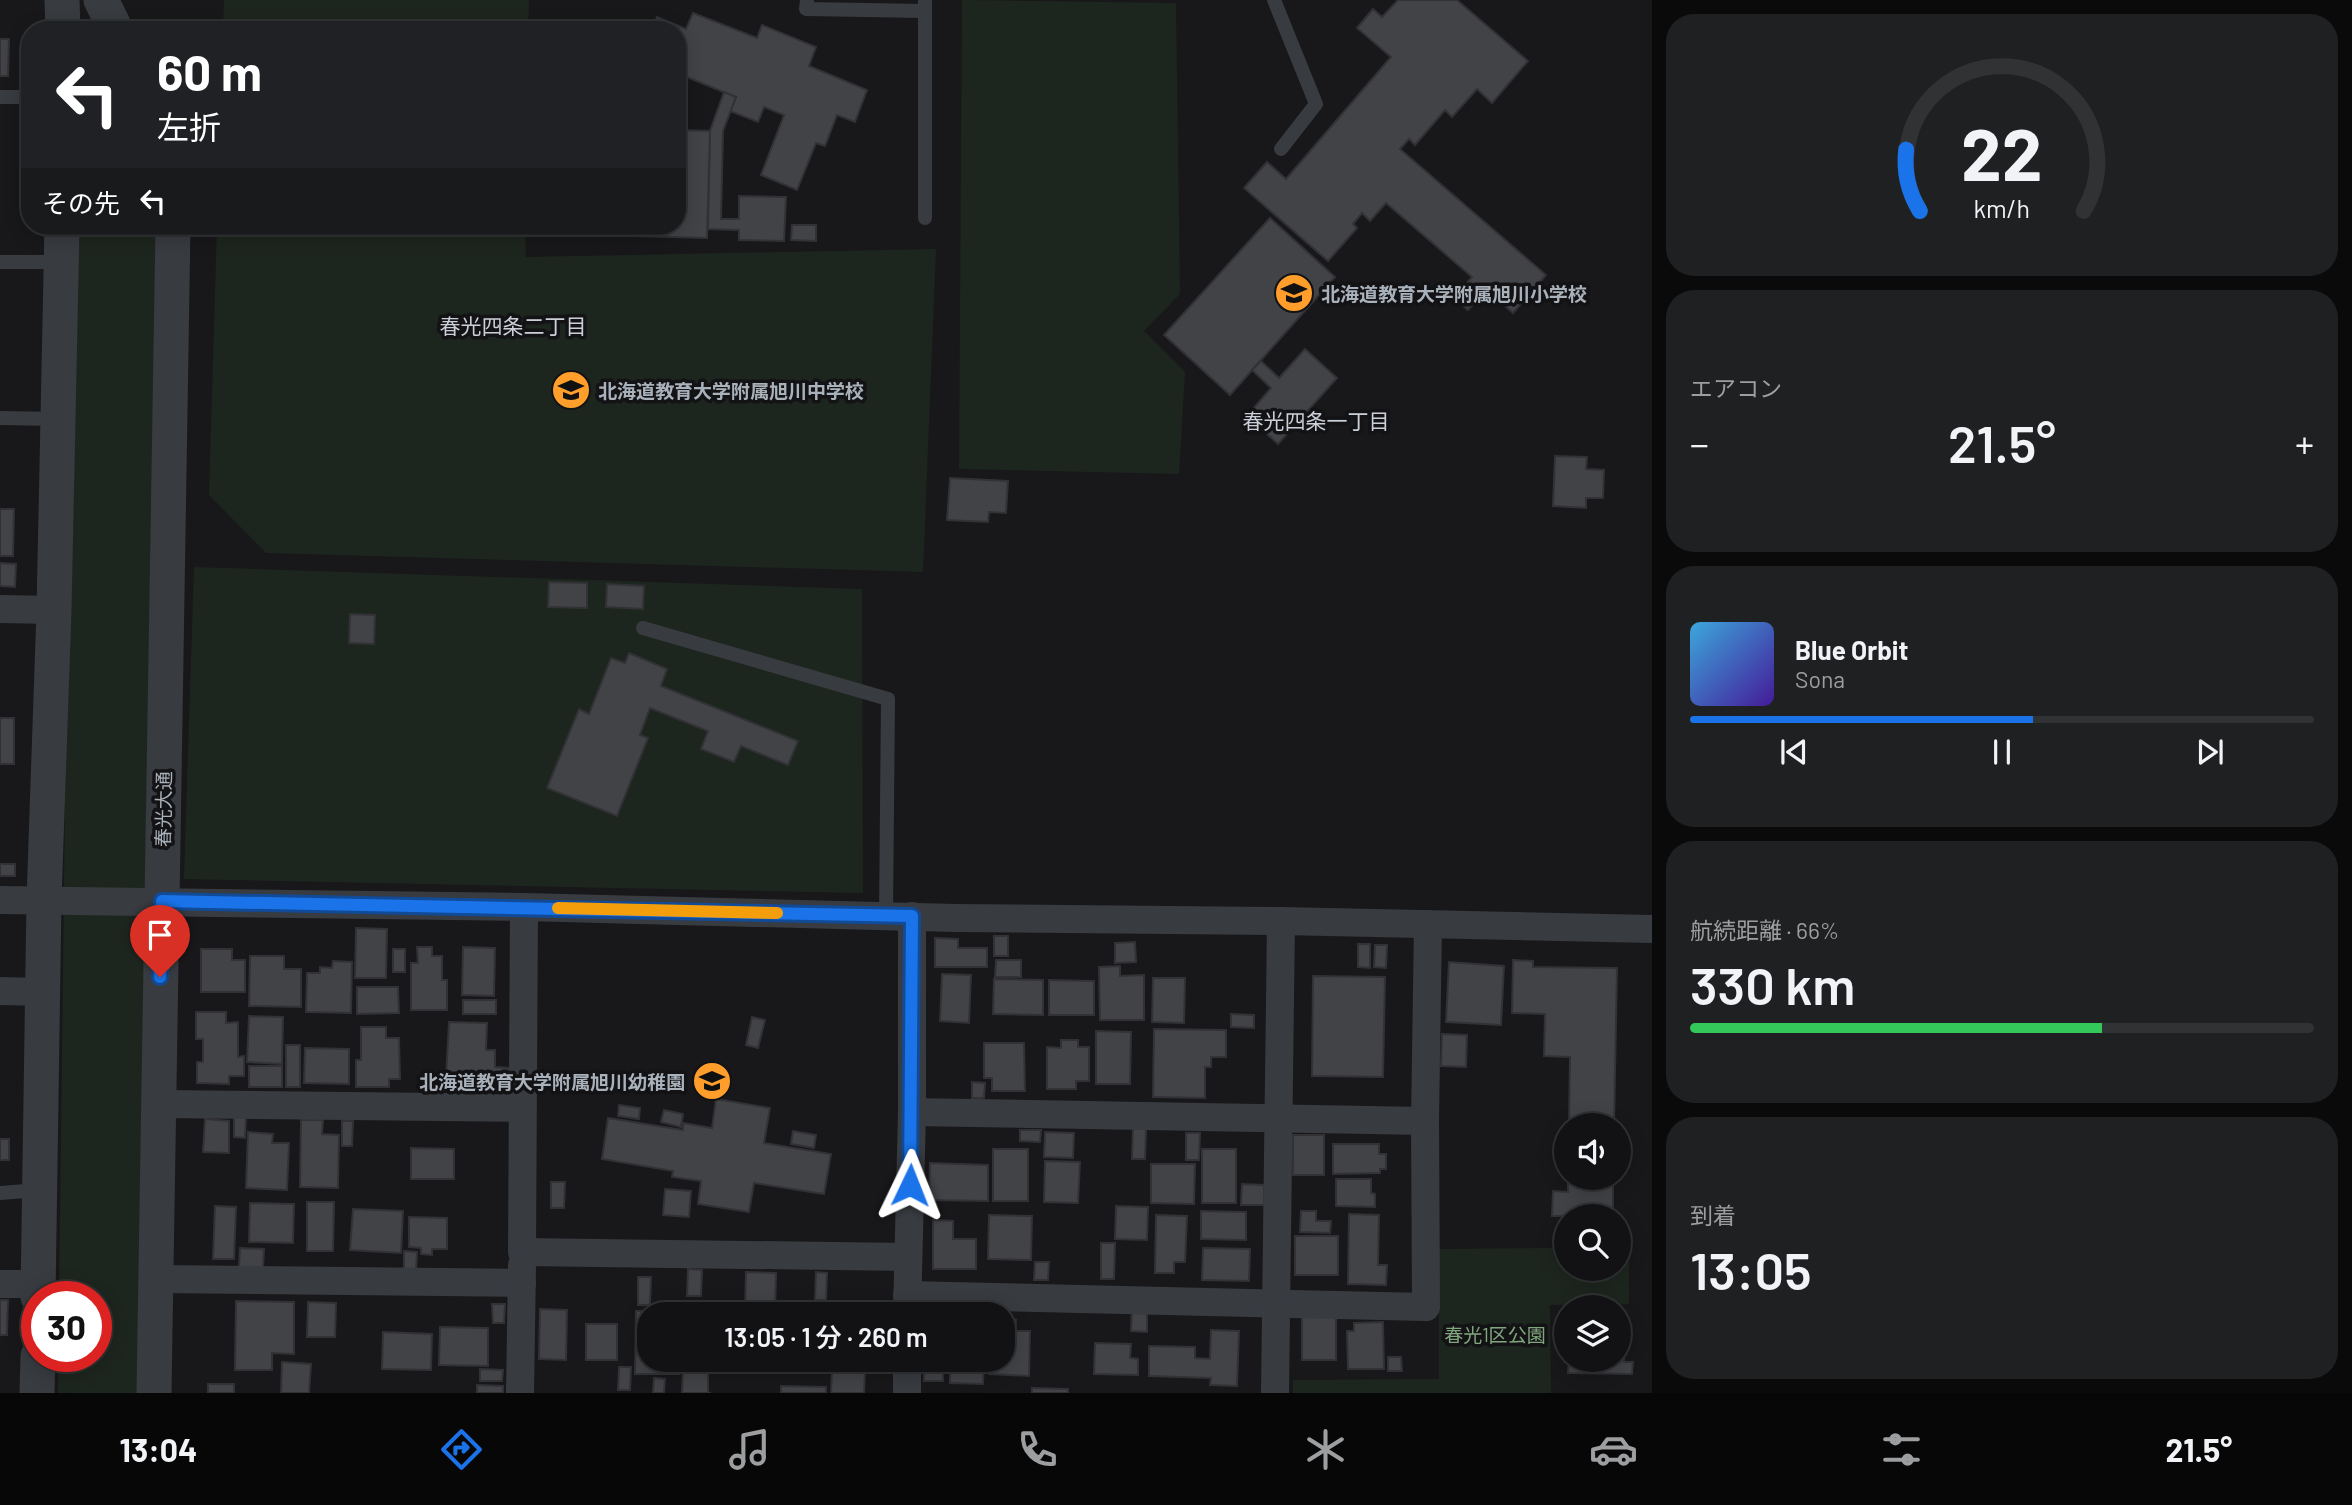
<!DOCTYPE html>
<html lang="ja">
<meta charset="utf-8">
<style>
:root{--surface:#121214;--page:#1f2022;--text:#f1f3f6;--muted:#9c9ea0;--line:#313234;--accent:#1a73e8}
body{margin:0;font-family:Barlow,"Noto Sans JP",sans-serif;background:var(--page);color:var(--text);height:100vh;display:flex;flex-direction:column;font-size:26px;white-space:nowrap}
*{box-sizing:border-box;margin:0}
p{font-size:23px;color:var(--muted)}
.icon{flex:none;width:38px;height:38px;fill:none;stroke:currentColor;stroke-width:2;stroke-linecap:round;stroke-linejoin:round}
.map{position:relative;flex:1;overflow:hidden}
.details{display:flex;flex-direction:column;gap:14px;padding:14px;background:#0a0a0b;width:700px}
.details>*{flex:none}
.guide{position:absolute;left:21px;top:21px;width:665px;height:214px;border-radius:28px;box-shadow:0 4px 18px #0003,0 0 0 2px var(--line);background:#202124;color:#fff;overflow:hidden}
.controls{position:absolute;left:1554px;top:1113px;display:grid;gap:14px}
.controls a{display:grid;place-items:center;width:77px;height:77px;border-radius:50%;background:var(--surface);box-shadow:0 4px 18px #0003,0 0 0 2px var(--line);font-size:35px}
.speed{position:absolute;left:21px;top:1281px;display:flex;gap:14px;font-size:35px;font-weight:700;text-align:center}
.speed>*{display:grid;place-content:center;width:91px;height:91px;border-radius:50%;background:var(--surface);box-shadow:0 4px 18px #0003,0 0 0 2px var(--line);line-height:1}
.speed .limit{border:10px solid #d22;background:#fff;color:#111}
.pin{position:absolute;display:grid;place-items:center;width:60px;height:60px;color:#fff;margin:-72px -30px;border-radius:50% 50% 50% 0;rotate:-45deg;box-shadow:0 0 7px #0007}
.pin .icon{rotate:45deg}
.me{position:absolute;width:77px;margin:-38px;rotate:2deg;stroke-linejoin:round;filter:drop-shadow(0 0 5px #0008)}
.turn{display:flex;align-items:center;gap:24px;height:147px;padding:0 21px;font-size:32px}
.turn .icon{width:91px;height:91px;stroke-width:2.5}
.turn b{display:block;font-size:49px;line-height:60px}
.then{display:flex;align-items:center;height:66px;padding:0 21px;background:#0003;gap:14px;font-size:26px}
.big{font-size:52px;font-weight:600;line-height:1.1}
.details .widget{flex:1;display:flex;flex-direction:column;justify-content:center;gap:10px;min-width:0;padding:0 24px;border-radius:28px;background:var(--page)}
.details .dial{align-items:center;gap:0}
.dial svg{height:182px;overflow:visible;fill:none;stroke:var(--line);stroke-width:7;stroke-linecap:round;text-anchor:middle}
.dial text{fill:var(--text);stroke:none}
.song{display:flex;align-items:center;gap:21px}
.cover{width:84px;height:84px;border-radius:10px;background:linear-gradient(135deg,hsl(200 70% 55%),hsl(260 70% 35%))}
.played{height:7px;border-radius:4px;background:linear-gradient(90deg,var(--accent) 55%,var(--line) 55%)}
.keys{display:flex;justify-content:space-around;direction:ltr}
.heat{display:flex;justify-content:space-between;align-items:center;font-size:38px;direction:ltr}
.charge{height:10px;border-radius:5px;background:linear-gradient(90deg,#34c759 66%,var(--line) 0)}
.trip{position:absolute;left:637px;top:1302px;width:378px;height:70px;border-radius:28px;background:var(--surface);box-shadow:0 4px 18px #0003,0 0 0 2px var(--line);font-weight:600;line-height:70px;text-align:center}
.dock{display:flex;height:112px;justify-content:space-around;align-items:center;background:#070708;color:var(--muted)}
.dock .icon{width:49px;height:49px}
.dock .selected{color:var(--accent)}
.dock b{font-size:32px;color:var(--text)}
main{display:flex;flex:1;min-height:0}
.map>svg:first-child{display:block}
.green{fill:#1d261e}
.building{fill:#424347;stroke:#323236;stroke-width:2}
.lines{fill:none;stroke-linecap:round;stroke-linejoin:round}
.service{stroke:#383b40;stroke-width:14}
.minor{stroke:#383b40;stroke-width:28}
.tertiary{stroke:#383b40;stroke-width:35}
.route-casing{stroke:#114b97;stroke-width:18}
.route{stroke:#1a73e8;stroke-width:12}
.slow{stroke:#f59e0b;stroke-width:12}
.labels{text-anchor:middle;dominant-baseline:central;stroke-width:7;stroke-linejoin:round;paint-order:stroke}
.poi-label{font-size:19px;font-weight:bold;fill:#a9b1bb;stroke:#131315;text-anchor:start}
.street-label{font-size:19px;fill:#a9b1bb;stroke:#131315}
.park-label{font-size:19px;fill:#81a77f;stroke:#131315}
.neighbourhood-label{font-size:21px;fill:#cbcfd7;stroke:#131315}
</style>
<main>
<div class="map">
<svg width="1652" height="1393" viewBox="0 0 1652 1393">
<rect width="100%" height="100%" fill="#18181a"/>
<g class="green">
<path d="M224,0H529L528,30H223Z"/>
<path d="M962,0L1176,3L1180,294L1144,331L1185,372L1179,474L959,469Z"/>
<path d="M72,226H160L141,1393H58V1356H96V1297H59Z"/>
<path d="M217,226H525L526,257L936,249L923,572L266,553L209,495Z"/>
<path d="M194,567L862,589L863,893L184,879Z"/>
<path d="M1554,1248V1259H1566V1269H1619V1259H1629V1304L1550,1305L1551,1393H1293V1380L1439,1379V1249Z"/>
</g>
<g class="building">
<path d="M1398,0H1457L1528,61L1492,103L1477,89L1452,117L1445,110L1415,145L1409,139L1400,149L1546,275L1513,313L1486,289L1468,310L1454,298L1472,277L1386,203L1370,221L1362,213L1353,224L1357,228L1328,261L1244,188L1267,162L1286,179L1391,57L1357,28L1373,9L1382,17Z"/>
<path d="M693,13L757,38L762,25L816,47L809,66L867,90L855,122L837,115L825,146L816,143L797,190L761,175L784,115L764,107L758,122L730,111L736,97L677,73V30H652L657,17L686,29Z"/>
<path d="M0,39H9L8,76H0Z"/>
<path d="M724,92L736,97L723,131L721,219H739V196L786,197L784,241L739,240V230L708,229L710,131Z"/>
<path d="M677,130L710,131L707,238L562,234V226H677Z"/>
<path d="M1270,218L1335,277L1230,395L1164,335Z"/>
<path d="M792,225H816V241L791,240Z"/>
<path d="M1305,349L1337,378L1278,444L1247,416L1271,388L1252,370L1261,361L1279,378Z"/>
<path d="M1555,456L1587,457L1586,469L1604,470L1603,498H1586V508L1553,506Z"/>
<path d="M950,478L1008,481L1006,513L989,512L988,522L947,520Z"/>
<path d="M0,509H14L13,556H0Z"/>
<path d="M0,563L16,564L15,587L0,586Z"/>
<path d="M549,582L587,583V608L548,607Z"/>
<path d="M607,584L644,586L643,609L606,607Z"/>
<path d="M350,614L375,615L374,644L349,643Z"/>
<path d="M629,653L667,669L661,686L798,741L788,765L741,746L734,762L701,749L708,731L650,708L640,735L648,738L617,816L547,788L579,709L589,714L611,658L625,663Z"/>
<rect x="0" y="718" width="14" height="46"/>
<rect x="0" y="864" width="15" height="12"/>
<path d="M356,928L387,929L386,978H355Z"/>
<rect x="994" y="936" width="14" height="20"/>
<path d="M935,938L958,939V948H987V967H935Z"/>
<path d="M1135,942L1136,962L1115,963V943Z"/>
<path d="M1358,944H1370V968L1358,967Z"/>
<path d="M1375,945H1387L1386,968L1374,967Z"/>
<path d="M417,947H432V956H442V980H447V1010H411V963H418Z"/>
<path d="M463,947L495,948L494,996L462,995Z"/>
<path d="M201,949H232V960H245V992H201Z"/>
<rect x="393" y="949" width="12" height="23"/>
<path d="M250,956H284V969H301V1007L249,1006Z"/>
<path d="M996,960H1021V977H995Z"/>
<path d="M1513,960L1533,961V967L1617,968L1614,1125H1569L1570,1057L1544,1056L1545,1014L1512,1013Z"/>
<path d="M333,961L352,962L351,1013L306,1012L307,973H320V967L332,968Z"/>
<path d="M1449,962L1504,966L1501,1025L1446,1022Z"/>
<path d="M1120,966V976L1144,975V1020H1100L1099,967Z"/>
<path d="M942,974L971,975L969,1023L940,1021Z"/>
<path d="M1313,976L1385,977L1383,1077L1312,1076Z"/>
<path d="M1153,978H1185L1184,1023L1152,1022Z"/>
<path d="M994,979L1043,980V1015L993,1014Z"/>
<path d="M1049,980L1094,981V1015H1049Z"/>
<path d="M357,987H398L399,1013L357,1014Z"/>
<rect x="463" y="1000" width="33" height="14"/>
<path d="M196,1012H226V1023L238,1022V1057L244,1056V1076H229V1084L197,1083V1062H203V1039H196Z"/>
<path d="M1231,1014L1254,1015V1028L1231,1027Z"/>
<path d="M249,1016L283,1017L282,1064L247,1062Z"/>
<path d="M752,1017L765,1020L758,1048L746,1045Z"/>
<path d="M449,1022L487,1023L486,1050H495V1067L509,1068L508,1091L474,1089V1079L446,1078Z"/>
<path d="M361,1027H386V1038H399L400,1079H389V1087H356V1060H361Z"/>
<path d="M1154,1029L1226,1030V1057H1211V1067H1205V1098L1153,1097Z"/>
<path d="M1096,1031L1131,1032L1130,1084H1096Z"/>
<path d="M1442,1034L1467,1035L1466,1067L1441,1066Z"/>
<path d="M1061,1040H1078V1047H1089V1081H1076V1089H1047V1047L1061,1048Z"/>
<path d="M984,1043H1024L1025,1091H992V1078H984Z"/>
<rect x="286" y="1045" width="14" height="42"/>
<path d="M305,1048L349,1049V1084L304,1083Z"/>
<rect x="249" y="1066" width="33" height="21"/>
<path d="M972,1082L985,1083L984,1098H972Z"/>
<path d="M716,1099L770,1108L764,1143L831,1154L824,1194L754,1183L749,1212L698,1204L701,1181L672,1177L673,1171L602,1159L608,1118L683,1130V1123L712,1128Z"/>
<path d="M619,1105L640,1108L639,1119L618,1116Z"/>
<path d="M664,1110L683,1114L681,1127L661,1122Z"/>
<path d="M234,1115L246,1116L245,1138L234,1137Z"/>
<path d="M205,1119L229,1121V1153L203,1152Z"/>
<path d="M301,1120H323L322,1134L339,1135L338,1188L300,1187Z"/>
<path d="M342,1121H353L352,1146H342Z"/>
<path d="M1133,1128L1146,1129L1145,1159H1132Z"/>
<path d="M1020,1130H1041L1040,1142L1020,1141Z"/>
<path d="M793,1131L816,1135L814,1148L791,1144Z"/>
<path d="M248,1132L273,1134L272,1143H289L287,1190L246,1188Z"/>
<path d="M1045,1132L1074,1133L1073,1158L1044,1157Z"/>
<path d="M1186,1133H1200L1199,1160H1186Z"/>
<rect x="1293" y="1135" width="31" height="40"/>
<rect x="0" y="1139" width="9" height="21"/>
<path d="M1333,1144H1379V1154H1386V1169H1380V1173L1333,1174Z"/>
<path d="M411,1148L454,1149V1179H411Z"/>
<rect x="993" y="1149" width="35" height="52"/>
<rect x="1202" y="1149" width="34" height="54"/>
<path d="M1045,1161L1080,1162L1078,1203L1044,1202Z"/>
<path d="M930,1163L988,1165V1201L929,1200Z"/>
<path d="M1151,1164H1195L1194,1204L1151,1203Z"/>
<path d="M1568,1178H1613V1216H1566L1565,1235V1216H1552L1553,1191L1568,1192Z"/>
<path d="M1336,1179H1371V1193L1375,1194V1207L1336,1206Z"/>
<path d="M551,1182H565L564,1208H551Z"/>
<path d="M1242,1184L1264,1185V1205H1241Z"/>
<path d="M665,1189L691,1191L689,1217L663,1215Z"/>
<path d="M307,1202H334L333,1251H307Z"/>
<path d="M250,1203L294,1204L293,1243L249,1242Z"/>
<path d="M215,1206L236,1207L234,1259H213Z"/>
<path d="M1116,1206L1148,1207L1147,1240L1115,1239Z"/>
<path d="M353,1209L403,1211L401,1253L350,1250Z"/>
<path d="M1201,1211L1246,1212V1240L1201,1239Z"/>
<path d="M1301,1211H1316V1221H1331L1330,1233L1300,1232Z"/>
<path d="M1349,1214L1379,1215L1378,1265H1387L1386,1285L1348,1284Z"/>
<path d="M989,1215L1032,1216L1031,1260L988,1259Z"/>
<path d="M1156,1215L1187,1216L1185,1262H1174V1273H1155Z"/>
<path d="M409,1217L447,1218V1249H432V1255L421,1254V1248L409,1247Z"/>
<path d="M933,1220L953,1221V1239H976V1269H933Z"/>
<rect x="1295" y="1236" width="43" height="39"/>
<path d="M1101,1243H1115L1114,1279H1101Z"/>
<path d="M240,1248L264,1249L263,1269L239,1267Z"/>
<path d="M1203,1248L1250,1249L1249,1281L1202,1280Z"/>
<path d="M404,1251L417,1252L416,1271H404Z"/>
<path d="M1035,1262H1049L1048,1280H1034Z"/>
<path d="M688,1269L702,1270L701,1296H687Z"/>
<path d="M746,1272L776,1273L775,1314H745Z"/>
<path d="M816,1272L827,1273L826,1300H815Z"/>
<path d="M638,1277H651L650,1305H638Z"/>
<path d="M0,1300H8L7,1335H0Z"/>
<path d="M236,1301L294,1302V1354L272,1353V1370H235Z"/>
<path d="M308,1302L336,1303L335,1337H307Z"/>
<path d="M801,1302V1310L812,1309V1314H779V1303Z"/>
<path d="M492,1304H505L504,1323H493Z"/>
<path d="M684,1304L716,1305V1314H684Z"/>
<path d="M832,1304H858L866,1314H832Z"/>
<path d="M540,1309L567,1310L566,1360L539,1359Z"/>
<path d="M1132,1309L1147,1310V1332L1131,1331Z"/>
<path d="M636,1311H680V1314H649V1360H679V1374H635Z"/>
<path d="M1619,1313H1626L1625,1335L1619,1334Z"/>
<rect x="1302" y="1316" width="34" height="44"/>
<path d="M1003,1319L1016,1320L1015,1331H1030L1029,1376L989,1374V1360H1003Z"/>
<path d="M1383,1322L1384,1369H1348L1347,1331H1354V1323Z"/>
<rect x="586" y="1324" width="31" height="36"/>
<path d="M440,1327L488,1328V1366L439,1365Z"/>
<path d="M1211,1330L1239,1331L1237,1386L1210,1385L1211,1378L1149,1376V1346L1195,1347V1358L1210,1359Z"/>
<path d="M383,1332L432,1334L431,1370L382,1369Z"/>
<path d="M1095,1343L1131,1344L1130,1358L1138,1359V1375L1094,1374Z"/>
<path d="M1619,1355H1624V1362H1633L1632,1374L1568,1373L1569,1360H1619Z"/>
<path d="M1388,1357H1401L1402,1371H1388Z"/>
<path d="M925,1360H942V1369L925,1368Z"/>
<path d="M944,1360H984L983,1384L950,1383V1370H944Z"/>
<path d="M282,1362L311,1364L309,1393H281Z"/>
<path d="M619,1367H631L630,1390H618Z"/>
<path d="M480,1369L503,1370L502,1381H480Z"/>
<path d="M683,1370L708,1371V1393H711H682Z"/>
<path d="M832,1371L865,1372L864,1393H831Z"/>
<rect x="924" y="1373" width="19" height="8"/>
<path d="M654,1378L665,1379L664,1393H653Z"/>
<rect x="208" y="1384" width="26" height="9"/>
<path d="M477,1385L503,1386V1393H477Z"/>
<path d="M781,1386L826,1387V1393H781Z"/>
<path d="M1032,1388L1068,1389V1393H1032Z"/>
</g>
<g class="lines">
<g class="service">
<path d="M807,0L806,9L925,11"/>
<path d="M1274,0L1316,104L1281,149"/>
<path d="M0,97H30"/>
<path d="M925,218V0"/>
<path d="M0,262H61"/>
<path d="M0,418L58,419"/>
<path d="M643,628L888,699L886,916"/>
<path d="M0,1193L39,1190"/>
</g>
<g class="minor">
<path d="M0,609L54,610"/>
<path d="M0,900L524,907L955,918L1281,921L1652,929"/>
<path d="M524,907L522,1252L908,1257"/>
<path d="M0,991L43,992"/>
<path d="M159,1104L522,1108"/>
<path d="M912,1112L1425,1121"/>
<path d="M157,1279L522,1283"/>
<path d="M0,1284H39"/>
<path d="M907,1295L1426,1307L1425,1121L1428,924"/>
<path d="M907,1314L912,1112V916"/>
<path d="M520,1393L522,1265"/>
<path d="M907,1393V1360"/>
<path d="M1275,1393L1281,921"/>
</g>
<g class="tertiary">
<path d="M62,0L63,30"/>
<path d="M101,0L116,30"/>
<path d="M38,1297L44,900L54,610L62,226"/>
<path d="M37,1393L38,1356"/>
<path d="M154,1393L173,226"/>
</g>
</g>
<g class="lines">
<defs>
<path id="route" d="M160,977L162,901L912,916L910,1185"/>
</defs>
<use href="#route" class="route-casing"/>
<use href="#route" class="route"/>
<path class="slow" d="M558,908L777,913"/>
</g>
<defs>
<symbol id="school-disc" viewBox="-11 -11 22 22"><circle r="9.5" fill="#ff9e2b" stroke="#131315"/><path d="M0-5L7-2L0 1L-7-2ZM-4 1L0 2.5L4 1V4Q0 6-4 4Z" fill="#111"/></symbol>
</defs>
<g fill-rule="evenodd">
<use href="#school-disc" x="1272" y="271" width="44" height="44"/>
<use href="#school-disc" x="549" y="368" width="44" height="44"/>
<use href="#school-disc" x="690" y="1059" width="44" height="44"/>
</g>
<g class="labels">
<g class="poi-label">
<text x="1321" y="293">北海道教育大学附属旭川小学校</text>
<text x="598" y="390">北海道教育大学附属旭川中学校</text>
<text x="685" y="1081" text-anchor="end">北海道教育大学附属旭川幼稚園</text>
</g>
<g class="street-label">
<text transform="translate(163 809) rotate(-89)">春光大通</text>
</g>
<g class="park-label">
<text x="1495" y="1334">春光1区公園</text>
</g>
<g class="neighbourhood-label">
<text x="513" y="325">春光四条二丁目</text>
<text x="1316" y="420">春光四条一丁目</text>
</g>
</g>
</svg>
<div class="controls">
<a><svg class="icon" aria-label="sound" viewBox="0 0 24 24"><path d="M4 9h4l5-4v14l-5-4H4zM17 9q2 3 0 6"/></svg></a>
<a><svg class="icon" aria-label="search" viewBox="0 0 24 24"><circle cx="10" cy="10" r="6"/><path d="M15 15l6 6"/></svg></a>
<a><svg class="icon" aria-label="layers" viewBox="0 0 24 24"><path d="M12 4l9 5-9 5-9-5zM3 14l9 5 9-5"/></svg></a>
</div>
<div class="speed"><div class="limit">30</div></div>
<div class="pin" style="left:160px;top:977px;background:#d93025"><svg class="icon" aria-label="arrive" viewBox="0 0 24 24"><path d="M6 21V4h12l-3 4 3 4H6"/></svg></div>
<svg class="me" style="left:910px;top:1185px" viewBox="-20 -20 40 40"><path d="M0-17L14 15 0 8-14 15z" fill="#1a73e8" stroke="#fff" stroke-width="4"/></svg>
<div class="trip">13:05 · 1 分 · 260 m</div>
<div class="guide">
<div class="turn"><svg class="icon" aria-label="left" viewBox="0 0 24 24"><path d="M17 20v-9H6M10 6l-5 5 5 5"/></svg><div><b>60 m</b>左折</div></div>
<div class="then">その先<svg class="icon" aria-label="left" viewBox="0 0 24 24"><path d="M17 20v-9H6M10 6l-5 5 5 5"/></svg></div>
</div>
</div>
<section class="details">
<div class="widget dial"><svg viewBox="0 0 100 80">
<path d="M14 69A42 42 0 1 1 86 69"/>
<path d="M14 69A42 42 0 0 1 8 42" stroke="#1a73e8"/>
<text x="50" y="56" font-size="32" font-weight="700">22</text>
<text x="50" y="72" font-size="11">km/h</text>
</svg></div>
<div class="widget"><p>エアコン</p>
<div class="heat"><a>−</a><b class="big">21.5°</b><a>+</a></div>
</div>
<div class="widget">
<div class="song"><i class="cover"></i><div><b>Blue Orbit</b><p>Sona</p></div></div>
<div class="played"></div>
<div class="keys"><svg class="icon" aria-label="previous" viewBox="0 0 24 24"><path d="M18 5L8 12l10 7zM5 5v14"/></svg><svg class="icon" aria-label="pause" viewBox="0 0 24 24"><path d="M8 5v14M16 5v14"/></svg><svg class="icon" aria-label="next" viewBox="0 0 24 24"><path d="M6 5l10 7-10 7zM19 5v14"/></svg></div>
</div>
<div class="widget"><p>航続距離 · 66%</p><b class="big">330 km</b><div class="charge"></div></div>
<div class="widget"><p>到着</p><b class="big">13:05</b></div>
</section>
</main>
<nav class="dock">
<b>13:04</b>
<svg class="icon selected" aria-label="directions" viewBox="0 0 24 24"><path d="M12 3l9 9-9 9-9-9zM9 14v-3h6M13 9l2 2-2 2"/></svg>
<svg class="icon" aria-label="music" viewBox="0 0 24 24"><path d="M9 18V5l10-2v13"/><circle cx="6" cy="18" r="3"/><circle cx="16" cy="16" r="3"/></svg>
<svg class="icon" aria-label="phone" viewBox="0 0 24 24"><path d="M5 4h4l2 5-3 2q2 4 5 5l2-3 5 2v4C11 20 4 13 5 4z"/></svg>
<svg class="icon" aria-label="climate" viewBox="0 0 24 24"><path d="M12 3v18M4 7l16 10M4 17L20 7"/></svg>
<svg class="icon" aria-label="car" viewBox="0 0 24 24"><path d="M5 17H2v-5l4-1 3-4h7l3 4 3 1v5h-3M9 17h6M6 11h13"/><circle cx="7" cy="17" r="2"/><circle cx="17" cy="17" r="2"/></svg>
<svg class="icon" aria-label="filters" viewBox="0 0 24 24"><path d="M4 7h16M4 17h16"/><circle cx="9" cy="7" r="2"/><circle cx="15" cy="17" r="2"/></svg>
<b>21.5°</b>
</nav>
